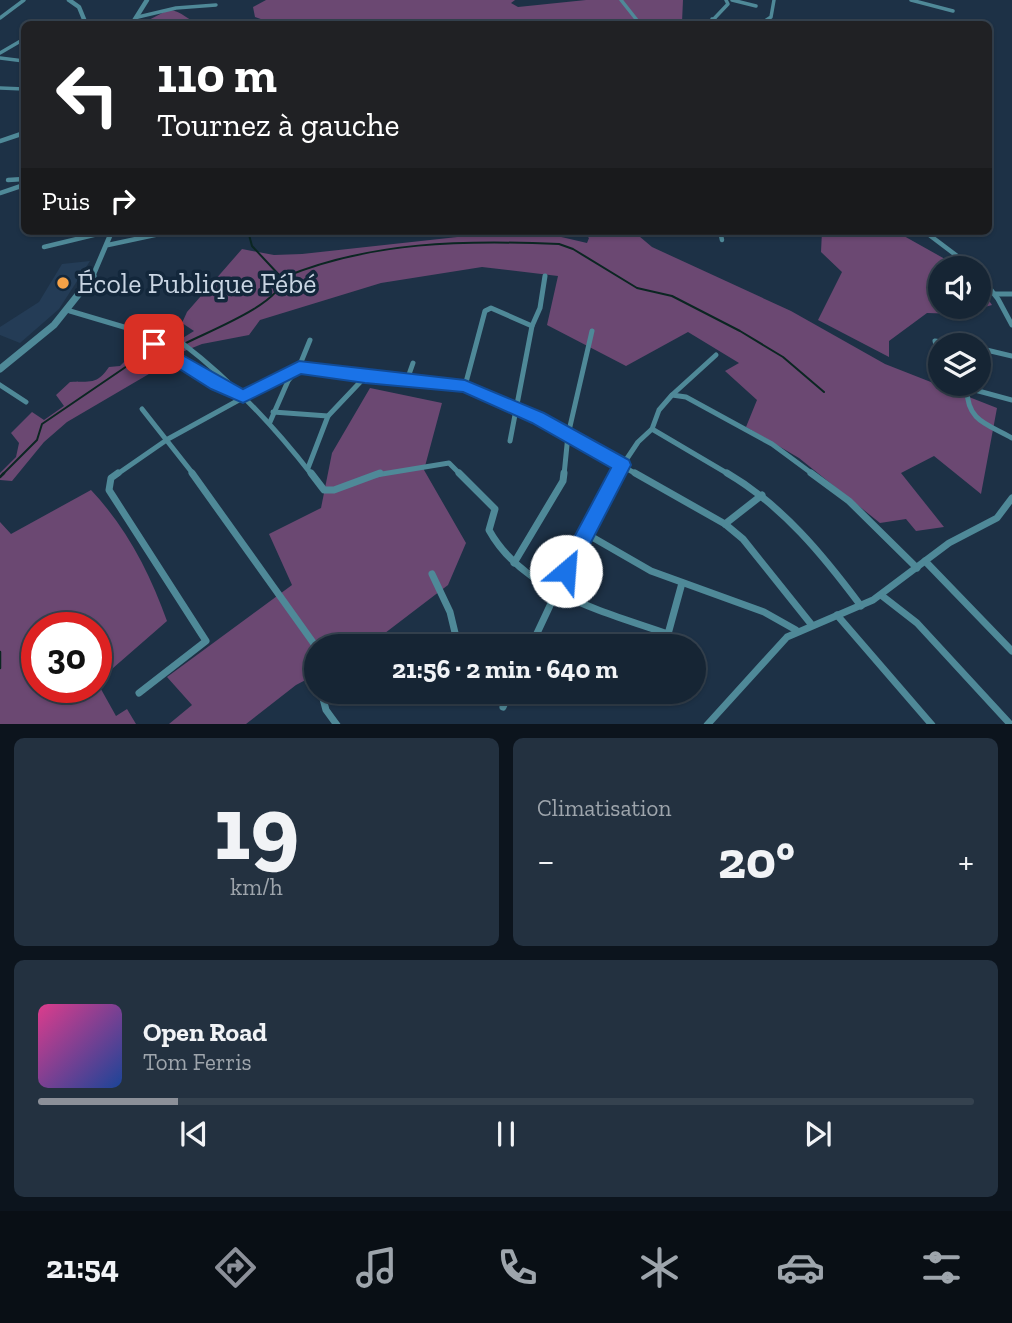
<!DOCTYPE html>
<html lang="fr">
<meta charset="utf-8">
<style>
:root{--surface:#162534;--page:#233140;--text:#f1f3f6;--muted:#9ea5ac;--line:#35424f;--accent:#8c9099}
body{margin:0;font-family:"Zilla Slab",serif;background:var(--page);color:var(--text);height:100vh;display:flex;flex-direction:column;font-size:26px;white-space:nowrap}
*{box-sizing:border-box;margin:0}
p{font-size:23px;color:var(--muted)}
.icon{flex:none;width:38px;height:38px;fill:none;stroke:currentColor;stroke-width:2;stroke-linecap:round;stroke-linejoin:round}
.map{position:relative;height:724px;overflow:hidden}
.side{display:flex;flex-direction:column;gap:14px;padding:14px;background:#0c141d;flex:1}
.side>*{flex:none}
.top-card{position:absolute;left:21px;top:21px;width:971px;height:214px;border-radius:10px;box-shadow:0 2px 5px #0004,0 0 0 2px var(--line);background:#202124;color:#fff;overflow:hidden}
.fabs{position:absolute;left:928px;top:256px;display:grid;gap:14px}
.fabs a{display:grid;place-items:center;width:63px;height:63px;border-radius:50%;background:var(--surface);box-shadow:0 2px 5px #0004,0 0 0 2px var(--line);font-size:35px}
.speed{position:absolute;left:21px;top:612px;display:flex;gap:14px;font-size:35px;font-weight:700;text-align:center}
.speed>*{display:grid;place-content:center;width:91px;height:91px;border-radius:50%;background:var(--surface);box-shadow:0 2px 5px #0004,0 0 0 2px var(--line);line-height:1}
.speed .limit{border:10px solid #d22;background:#fff;color:#111}
.pin{position:absolute;display:grid;place-items:center;width:60px;height:60px;color:#fff;margin:-30px;border-radius:14px;box-shadow:0 4px 10px #0006}
.me{position:absolute;width:77px;margin:-38px;rotate:27deg;stroke-linejoin:round;filter:drop-shadow(0 0 5px #0008)}
.turn{display:flex;align-items:center;gap:24px;height:147px;padding:0 21px;font-size:32px}
.turn .icon{width:91px;height:91px;stroke-width:2.5}
.turn b{display:block;font-size:49px;line-height:60px}
.then{display:flex;align-items:center;height:66px;padding:0 21px;background:#0003;gap:14px;font-size:26px}
.big{font-size:52px;font-weight:800;line-height:1.1}
.side .card{flex:1;display:flex;flex-direction:column;justify-content:center;gap:10px;min-width:0;padding:0 24px;border-radius:10px;background:var(--page)}
.side .dial{align-items:center;gap:0}
.dial b{font-size:91px;line-height:1}
.song{display:flex;align-items:center;gap:21px}
.cover{width:84px;height:84px;border-radius:10px;background:linear-gradient(135deg,hsl(330 70% 55%),hsl(220 70% 35%))}
.played{height:7px;border-radius:4px;background:linear-gradient(90deg,var(--accent) 15%,var(--line) 15%)}
.keys{display:flex;justify-content:space-around;direction:ltr}
.heat{display:flex;justify-content:space-between;align-items:center;font-size:38px;direction:ltr}
.side .tiles{flex:1;display:grid;gap:14px;grid-template-columns:1fr 1fr}
.card:last-child{grid-column:span 2}
.trip{position:absolute;left:304px;top:634px;width:402px;height:70px;border-radius:35px;background:var(--surface);box-shadow:0 2px 5px #0004,0 0 0 2px var(--line);font-weight:800;line-height:70px;text-align:center}
.dock{display:flex;height:112px;justify-content:space-around;align-items:center;background:#090f15;color:var(--muted)}
.dock .icon{width:49px;height:49px}
.dock .on{color:var(--accent)}
.dock b{font-size:32px;color:var(--text)}
.map>svg:first-child{display:block}
.built{fill:#243c56}
.green{fill:#6b4872;fill-rule:evenodd}
.lines{fill:none;stroke-linecap:round;stroke-linejoin:round}
.stream-far1{stroke:#0b2622;stroke-width:2}
.stream{stroke:#0b2622;stroke-width:2.5}
.minor-far3{stroke:#4f8998;stroke-width:3.5}
.minor-far2{stroke:#4f8998;stroke-width:4.5}
.minor-far1{stroke:#4f8998;stroke-width:5}
.minor{stroke:#4f8998;stroke-width:7}
.tertiary-far2{stroke:#4f8998;stroke-width:4.5}
.tertiary-far1{stroke:#4f8998;stroke-width:5}
.tertiary{stroke:#4f8998;stroke-width:7}
.route{fill:#1a73e8;stroke:#114b97;stroke-width:2}
.poi-dot{fill:#f6a247;stroke:#13273b;stroke-width:2.5}
.labels{text-anchor:middle;dominant-baseline:central;stroke-width:7;stroke-linejoin:round;paint-order:stroke}
.poi-label{font-size:28px;fill:#c9d5e3;stroke:#13273b;text-anchor:start}
</style>
<div class="map">
<svg width="1012" height="725" viewBox="0 0 1012 725">
<rect width="100%" height="100%" fill="#1d3146"/>
<path class="built" d="M90,261L59,309L20,343L0,335V327L39,302L62,264Z"/>
<g class="green">
<path d="M266,0H515L511,3L518,7L586,0H683L682,22L685,24H275L255,17L253,7Z"/>
<path d="M168,10C183,10 187,23 205,23L141,24Z"/>
<path d="M513,231L540,232L587,243L589,238L582,231H633L652,247L791,311L885,364L997,408L981,494L934,456L901,473L944,527L916,531L906,519L880,523L799,458L746,427L757,400L725,371L739,363L688,332L626,366L547,325L558,276L482,267L381,283L260,320L249,335L202,344L177,354L173,344L194,331L182,323L187,312L242,249L274,255L302,254Z"/>
<path d="M822,231H895L961,268H940V306H978V285L992,305L960,314L927,313L889,341V357L818,320L842,272L821,252Z"/>
<path d="M134,340L149,347L166,364L67,422L44,442L12,481L0,480V473L16,457L19,443L11,433L32,412L44,420L64,406L56,395L70,382C90,381 97,385 109,367L120,366L132,354L125,346Z"/>
<path d="M370,388L442,403L424,470L466,543L448,585L368,646H317V674L296,685L246,724H169L192,705L167,677L292,585L269,534L321,508L332,453Z"/>
<path d="M91,490C126,527 150,573 167,621L97,682L116,716L127,709L136,724H0V522L11,534ZM37,628H96V688H37Z"/>
</g>
<g class="lines">
<g class="stream-far1">
<path d="M163,24L171,20"/>
<path d="M248,231L252,246L281,277"/>
<path d="M282,278C371,241 464,240 559,244L573,249L637,288L672,296L740,331L783,357L824,392"/>
<path d="M186,343C207,332 282,303 282,279"/>
<path d="M172,354L181,346"/>
<path d="M2,475L37,440L42,424L133,362L154,366L168,357"/>
</g>
<g class="stream">
<path d="M0,477L4,473"/>
<path d="M0,652V668"/>
</g>
<g class="minor-far3">
<path d="M621,0L640,24"/>
<path d="M732,0L756,6"/>
<path d="M911,0L953,11"/>
<path d="M138,17L176,8L216,5"/>
<path d="M0,18L24,0"/>
<path d="M712,19L725,24"/>
<path d="M709,24L728,4L726,0"/>
<path d="M770,24L765,21L771,17L774,0"/>
<path d="M0,53L24,39"/>
<path d="M0,58L24,61"/>
<path d="M0,88L24,89"/>
</g>
<g class="minor-far2">
<path d="M0,141L24,133"/>
<path d="M8,180L24,179"/>
<path d="M0,193L24,185"/>
<path d="M720,231L722,240"/>
<path d="M924,231L973,268"/>
<path d="M108,245L164,233"/>
<path d="M44,247L110,231"/>
<path d="M978,274L981,278"/>
</g>
<g class="minor-far1">
<path d="M980,276L998,299L1012,325"/>
<path d="M995,294H1012"/>
<path d="M70,311L134,330L174,359L241,395"/>
<path d="M532,326L540,308L545,276"/>
<path d="M182,343C232,381 273,425 312,475"/>
<path d="M978,348L1012,356"/>
<path d="M940,362L935,341L961,345"/>
<path d="M407,380L413,363"/>
<path d="M949,383L1012,400"/>
<path d="M0,385L26,402"/>
<path d="M465,386L485,311L491,308L532,326L510,441"/>
<path d="M967,389C967,421 987,424 1012,438"/>
<path d="M672,395L716,355"/>
<path d="M142,409L194,475"/>
<path d="M273,412L328,416L365,377"/>
<path d="M270,422L288,381L299,367L465,386L538,418L638,475"/>
<path d="M652,429L659,410L672,395L686,397L772,444L814,475"/>
<path d="M308,468L328,416"/>
<path d="M116,475L168,439L299,367L310,340"/>
<path d="M376,475L449,463L461,475"/>
<path d="M564,475L568,435L592,331"/>
<path d="M616,475L638,442L652,429L730,475"/>
</g>
<g class="minor">
<path d="M118,473L111,478L109,490L206,641L139,693"/>
<path d="M192,473L317,648"/>
<path d="M311,473L324,490H334L380,473"/>
<path d="M459,473L495,509L489,530C523,592 605,612 668,634L682,583"/>
<path d="M635,473L725,524L743,539L811,624"/>
<path d="M727,473C782,505 823,555 861,606"/>
<path d="M811,473L849,501L917,568"/>
<path d="M725,524L762,495"/>
<path d="M585,533L651,571L764,612L796,630"/>
<path d="M925,561L1012,651"/>
<path d="M514,563L563,481L564,473"/>
<path d="M432,574L450,612L457,641L500,646"/>
<path d="M881,595L917,623L1011,725"/>
<path d="M837,615L932,725"/>
<path d="M531,646L586,529L617,473"/>
<path d="M317,668V676"/>
<path d="M321,691L326,710L337,725"/>
<path d="M503,707L510,691"/>
<path d="M707,725L787,637L873,600L949,543L997,518L1012,498"/>
</g>
<g class="tertiary-far2">
<path d="M69,0L79,7L86,24"/>
<path d="M132,24L147,0"/>
</g>
<path class="tertiary-far1" d="M92,278L112,231"/>
<path class="tertiary" d="M0,369L54,325L93,276"/>
</g>
<path class="route" d="M154,339L243,389L299,361L465,380L544,413L629,460L631,465L573,577L566,580L559,577L556,571L611,468L532,423L463,392L365,383L301,374L243,403L211,389L148,349V340Z"/>
<circle class="poi-dot" cx="63" cy="283" r="7"/>
<g class="labels">
<g class="poi-label">
<text x="77" y="283">École Publique Fébé</text>
</g>
</g>
</svg>
<div class="fabs">
<a><svg class="icon" aria-label="sound" viewBox="0 0 24 24"><path d="M4 9h4l5-4v14l-5-4H4zM17 9q2 3 0 6"/></svg></a>
<a><svg class="icon" aria-label="layers" viewBox="0 0 24 24"><path d="M12 4l9 5-9 5-9-5zM3 14l9 5 9-5"/></svg></a>
</div>
<div class="speed"><div class="limit">30</div></div>
<div class="pin" style="left:154px;top:344px;background:#d93025"><svg class="icon" aria-label="arrive" viewBox="0 0 24 24"><path d="M6 21V4h12l-3 4 3 4H6"/></svg></div>
<svg class="me" style="left:566px;top:571px" viewBox="-20 -20 40 40"><circle r="19" fill="#fff"/><path d="M0-13L10 11 0 6-10 11z" fill="#1a73e8"/></svg>
<div class="trip">21:56 · 2 min · 640 m</div>
<div class="top-card">
<div class="turn"><svg class="icon" aria-label="left" viewBox="0 0 24 24"><path d="M17 20v-9H6M10 6l-5 5 5 5"/></svg><div><b>110 m</b>Tournez à gauche</div></div>
<div class="then">Puis<svg class="icon" aria-label="right" viewBox="0 0 24 24"><path d="M7 20v-9h11M14 6l5 5-5 5"/></svg></div>
</div>
</div>
<section class="side">
<div class="tiles">
<div class="card dial"><b>19</b><p>km/h</p></div>
<div class="card"><p>Climatisation</p>
<div class="heat"><a>−</a><b class="big">20°</b><a>+</a></div>
</div>
<div class="card">
<div class="song"><i class="cover"></i><div><b>Open Road</b><p>Tom Ferris</p></div></div>
<div class="played"></div>
<div class="keys"><svg class="icon" aria-label="previous" viewBox="0 0 24 24"><path d="M18 5L8 12l10 7zM5 5v14"/></svg><svg class="icon" aria-label="pause" viewBox="0 0 24 24"><path d="M8 5v14M16 5v14"/></svg><svg class="icon" aria-label="next" viewBox="0 0 24 24"><path d="M6 5l10 7-10 7zM19 5v14"/></svg></div>
</div>
</div>
</section>
<nav class="dock">
<b>21:54</b>
<svg class="icon on" aria-label="directions" viewBox="0 0 24 24"><path d="M12 3l9 9-9 9-9-9zM9 14v-3h6M13 9l2 2-2 2"/></svg>
<svg class="icon" aria-label="music" viewBox="0 0 24 24"><path d="M9 18V5l10-2v13"/><circle cx="6" cy="18" r="3"/><circle cx="16" cy="16" r="3"/></svg>
<svg class="icon" aria-label="phone" viewBox="0 0 24 24"><path d="M5 4h4l2 5-3 2q2 4 5 5l2-3 5 2v4C11 20 4 13 5 4z"/></svg>
<svg class="icon" aria-label="climate" viewBox="0 0 24 24"><path d="M12 3v18M4 7l16 10M4 17L20 7"/></svg>
<svg class="icon" aria-label="car" viewBox="0 0 24 24"><path d="M5 17H2v-5l4-1 3-4h7l3 4 3 1v5h-3M9 17h6M6 11h13"/><circle cx="7" cy="17" r="2"/><circle cx="17" cy="17" r="2"/></svg>
<svg class="icon" aria-label="filters" viewBox="0 0 24 24"><path d="M4 7h16M4 17h16"/><circle cx="9" cy="7" r="2"/><circle cx="15" cy="17" r="2"/></svg>
</nav>
